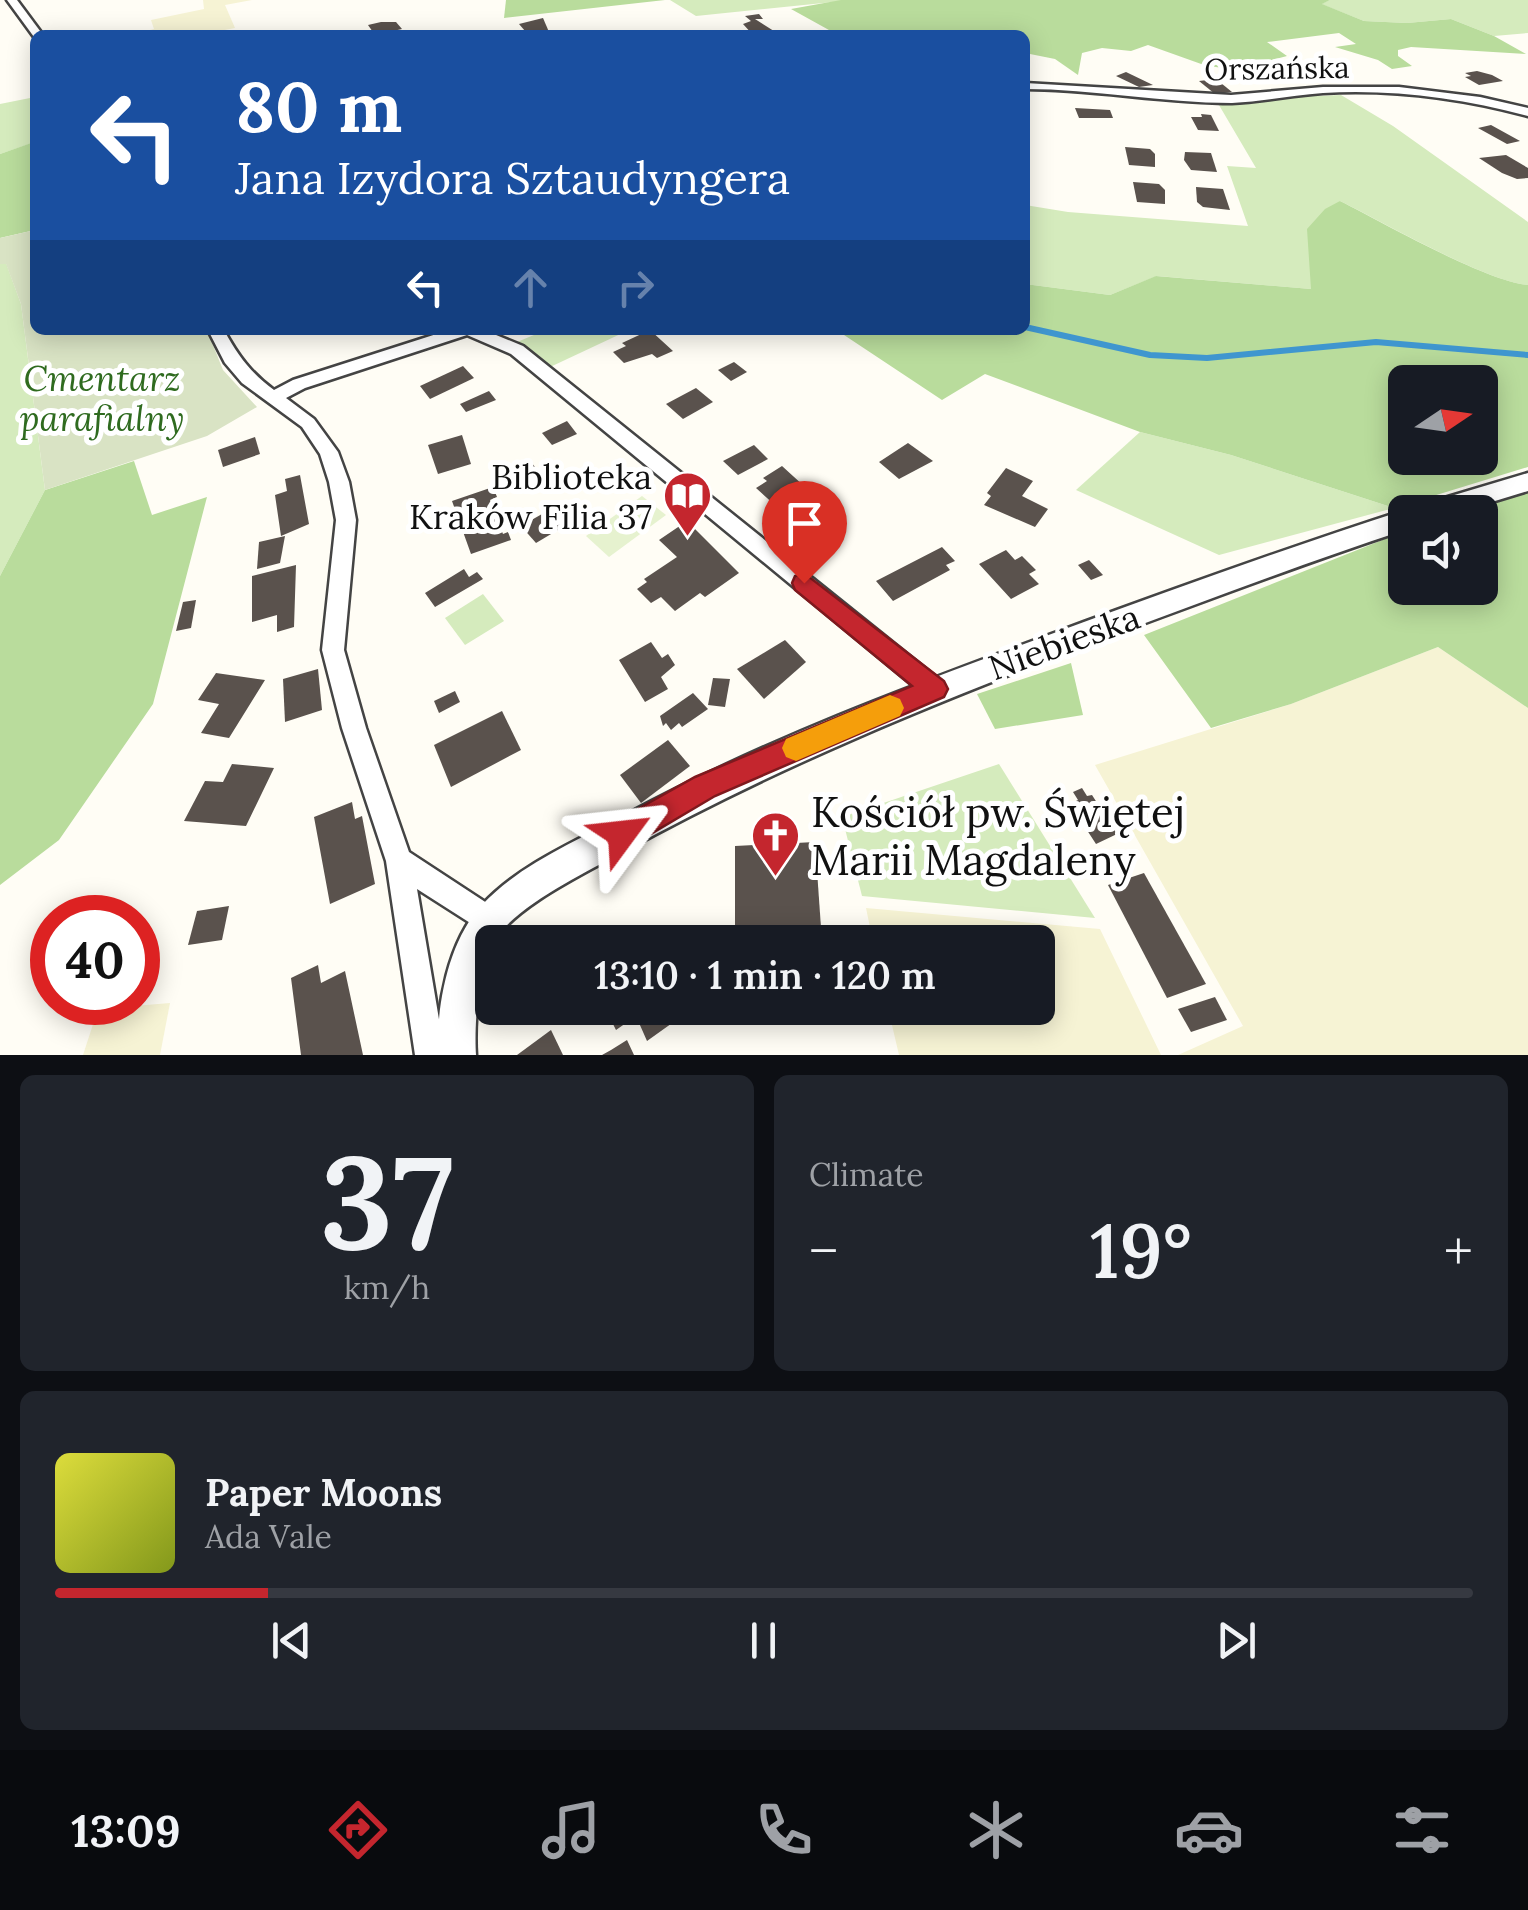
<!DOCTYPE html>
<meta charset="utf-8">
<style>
:root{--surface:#171b24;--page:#20242c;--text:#f1f3f6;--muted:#9ea1a6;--line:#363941;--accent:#c4262e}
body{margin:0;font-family:Lora,serif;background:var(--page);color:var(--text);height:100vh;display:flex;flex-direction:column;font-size:38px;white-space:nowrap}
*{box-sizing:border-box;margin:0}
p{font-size:32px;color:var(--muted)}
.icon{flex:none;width:55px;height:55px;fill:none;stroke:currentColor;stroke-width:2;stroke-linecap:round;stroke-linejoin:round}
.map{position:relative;height:1055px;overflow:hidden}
.sheet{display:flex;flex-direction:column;gap:20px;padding:20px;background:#0d0f14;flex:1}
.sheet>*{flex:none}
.hud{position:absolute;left:30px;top:30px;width:1000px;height:305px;border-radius:15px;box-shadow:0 5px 25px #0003;background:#1a4fa0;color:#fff;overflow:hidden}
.needle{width:65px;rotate:77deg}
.controls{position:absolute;left:1388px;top:365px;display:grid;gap:20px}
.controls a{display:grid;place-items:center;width:110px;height:110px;border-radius:15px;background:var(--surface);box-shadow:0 5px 25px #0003;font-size:50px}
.speed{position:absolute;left:30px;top:895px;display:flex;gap:20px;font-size:50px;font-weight:700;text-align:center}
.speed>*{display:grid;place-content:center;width:130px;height:130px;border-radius:50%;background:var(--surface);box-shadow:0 5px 25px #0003;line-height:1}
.speed .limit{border:15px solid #d22;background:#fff;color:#111}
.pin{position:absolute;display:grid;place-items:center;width:85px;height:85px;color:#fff;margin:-102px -42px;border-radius:50% 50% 50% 0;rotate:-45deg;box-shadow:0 0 10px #0007}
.pin .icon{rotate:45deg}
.me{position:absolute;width:110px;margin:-55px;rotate:60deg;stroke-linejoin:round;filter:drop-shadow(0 0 8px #0008)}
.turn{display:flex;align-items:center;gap:35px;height:210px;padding:0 40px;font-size:45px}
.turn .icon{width:130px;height:130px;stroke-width:2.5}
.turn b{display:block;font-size:70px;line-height:85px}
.lanes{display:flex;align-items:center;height:95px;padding:0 40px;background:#0003;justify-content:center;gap:50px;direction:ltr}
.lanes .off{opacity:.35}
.big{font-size:75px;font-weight:600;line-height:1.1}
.sheet .tile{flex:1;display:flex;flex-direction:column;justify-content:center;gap:15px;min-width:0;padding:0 35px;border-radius:15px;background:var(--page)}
.sheet .dial{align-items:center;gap:0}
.dial b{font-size:130px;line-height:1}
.song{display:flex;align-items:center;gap:30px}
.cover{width:120px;height:120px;border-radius:15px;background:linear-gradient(135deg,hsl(60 70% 55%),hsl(70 70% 35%))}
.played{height:10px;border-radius:5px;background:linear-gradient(90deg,var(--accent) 15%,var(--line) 15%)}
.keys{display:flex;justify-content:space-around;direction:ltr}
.heat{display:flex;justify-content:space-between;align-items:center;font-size:55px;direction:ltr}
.sheet .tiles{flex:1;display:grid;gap:20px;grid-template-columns:1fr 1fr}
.tile:last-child{grid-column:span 2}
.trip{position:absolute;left:475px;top:925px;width:580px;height:100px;border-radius:15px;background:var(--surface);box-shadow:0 5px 25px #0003;font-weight:600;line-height:100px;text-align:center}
.tabs{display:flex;height:160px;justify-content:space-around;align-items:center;background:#090b0e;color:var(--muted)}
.tabs .icon{width:70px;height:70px}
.tabs .selected{color:var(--accent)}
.tabs b{font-size:45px;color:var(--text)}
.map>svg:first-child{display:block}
.farmland{fill:#f6f3d4}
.green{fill:#d5ebbd}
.forest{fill:#b9dc9c;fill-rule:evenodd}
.cemetery{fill:#d9e3c4}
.pitch{fill:#e6f2cf}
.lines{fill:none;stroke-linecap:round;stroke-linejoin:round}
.stream{stroke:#3f96cf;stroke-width:6}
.building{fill:#5a524d}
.minor-casing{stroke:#444;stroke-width:5}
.tertiary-casing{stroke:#444;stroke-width:5}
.minor{fill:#fff;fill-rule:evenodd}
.tertiary{fill:#fff;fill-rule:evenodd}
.route{fill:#c4262e;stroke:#7f191e;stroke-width:2.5}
.slow{fill:#f59e0b}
.labels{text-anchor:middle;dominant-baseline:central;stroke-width:10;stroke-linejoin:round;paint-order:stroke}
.far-street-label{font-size:30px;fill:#111;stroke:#fff}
.park-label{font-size:35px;font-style:italic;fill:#2f6b1f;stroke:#fff}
.poi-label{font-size:35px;fill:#111;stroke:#fff;text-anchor:end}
.street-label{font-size:35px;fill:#111;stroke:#fff}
.near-poi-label{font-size:42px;fill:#111;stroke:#fff;text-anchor:start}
</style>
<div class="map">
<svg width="1528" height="1055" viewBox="0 0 1528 1055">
<rect width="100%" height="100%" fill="#fffdf5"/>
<g class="farmland">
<path d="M203,0H252L225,5L235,28L199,35H130L154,29L151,20L204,9Z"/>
<path d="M1438,647L1528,708V1055H1178L1243,1026L1095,765L1291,704Z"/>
<path d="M866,908L1100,929L1161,1055H899L888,1008H1038V942H873Z"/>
<path d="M170,1003L160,1055H83L98,1009Z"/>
</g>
<g class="green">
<path d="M670,0H841L843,1L696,16Z"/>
<path d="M1330,0H1528V33L1494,36L1451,19L1407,23L1364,21L1321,4Z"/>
<path d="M1341,95L1393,126L1528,222V285C1487,282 1383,222 1340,201L1311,289L1157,276L1110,295L1025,284V205L1068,212L1248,226L1227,166L1256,168L1216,100Z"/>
<path d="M35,97V142L0,154V104Z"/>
<path d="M6,263L21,304L45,490L0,576V264Z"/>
<path d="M546,330H629L548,368L517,342Z"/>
<path d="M1140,432L1231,455L1394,508L1219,555L1076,490Z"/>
<path d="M483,594L504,621L465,645L445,618Z"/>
<path d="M999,764L1095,918L862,896L842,817Z"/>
</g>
<g class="forest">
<path d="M506,0H665L504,18Z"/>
<path d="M841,0H1330L1322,4L1364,21L1407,23L1451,19L1494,36L1526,54L1411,47L1398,50V56L1412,66L1392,69L1378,60L1335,47L1356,44L1339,33L1267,42L1287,56L1234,70L1204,65L1148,45L1131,51L1102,48L1082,53L1078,75L1055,59L1025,53V35H838L791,9Z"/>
<path d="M34,142L35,230L0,238V154Z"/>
<path d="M1340,201C1382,222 1487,282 1528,285V467L1394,508L1231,455L1140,432L985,374L942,400L841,333L1025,330V284L1110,295L1156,276L1311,289L1307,229L1325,209ZM1480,382V458H1405V382Z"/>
<path d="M134,461L152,515L207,497L153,704L59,840L0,885V576L45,490Z"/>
<path d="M1528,492V708L1438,647L1291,704L1211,728L1144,635L1405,531V588H1480V512H1463Z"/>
<path d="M1071,663L1083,715L995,729L977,694Z"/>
</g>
<path class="cemetery" d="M35,230V330H207L223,370L257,407L207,436L45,490L21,304L6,264H0V238Z"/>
<path class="pitch" d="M642,496L666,515L609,557L586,536Z"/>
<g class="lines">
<path class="stream" d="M1025,327L1150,355L1207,358L1376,342L1528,355"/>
</g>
<g class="building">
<path d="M759,14L763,19H755L777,33L753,35L743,24L751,21L745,16Z"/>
<path d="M543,18L549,32L525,31L519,24Z"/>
<path d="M381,22H396L402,29L375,35L368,25Z"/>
<path d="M1477,71L1492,75L1503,81L1479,85L1465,77L1471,76L1465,73Z"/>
<path d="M1126,72L1153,85L1139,87L1116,76Z"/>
<path d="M1216,79L1232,92L1215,94L1199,81Z"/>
<path d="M1075,108L1110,110L1113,118H1079Z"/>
<path d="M1201,114L1211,115L1219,131L1198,130L1191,117H1202Z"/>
<path d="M1491,125L1520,141L1507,144L1478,128Z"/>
<path d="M1125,147L1150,149L1155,154V167L1129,165Z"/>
<path d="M1185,152L1211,153L1217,172L1191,170L1184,160Z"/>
<path d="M1506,155L1528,168V178L1517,179L1502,173L1479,158Z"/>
<path d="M1133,182L1159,184L1165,190V204L1137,202Z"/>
<path d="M1196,187L1223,189L1230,210L1203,207L1197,202Z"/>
<path d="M650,330L673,351L657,358L652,354L624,363L613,352L626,346L622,343Z"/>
<path d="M734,362L747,372L731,381L718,370Z"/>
<path d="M463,366L474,378L430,399L420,386Z"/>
<path d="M696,388L713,402L683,419L666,404Z"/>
<path d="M489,391L496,400L466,412L460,404Z"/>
<path d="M567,421L577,434L552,445L542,433Z"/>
<path d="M462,435L471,464L438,474L428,445Z"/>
<path d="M255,437L260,454L223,467L218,450Z"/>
<path d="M908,443L933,461L899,479L879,462Z"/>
<path d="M754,445L768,459L738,475L723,461Z"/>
<path d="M531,462L539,472L519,482L511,471Z"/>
<path d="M782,466L816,497L787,516L756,488L767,481L763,478Z"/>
<path d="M1006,468L1033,481L1022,496L1048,509L1035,527L984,505L991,496L987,493Z"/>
<path d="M300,475L309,524L281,536L275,495L287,491L285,479Z"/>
<path d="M493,487L497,497L490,500L495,511L502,509L506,520L498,522L503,534L508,532L511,540L471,554L452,501Z"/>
<path d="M563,502L578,518L536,543L521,526Z"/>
<path d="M687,521L739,573L705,597L700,593L675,611L661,597L651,603L637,589L647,582L644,579L677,557L659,540Z"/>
<path d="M285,536L280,563L257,569L259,542Z"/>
<path d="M942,547L955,561L946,565L950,570L893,601L876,581Z"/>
<path d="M1006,550L1015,560L1022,556L1036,570L1029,574L1039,584L1011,599L979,564Z"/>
<path d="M1089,560L1103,575L1091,580L1078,565Z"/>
<path d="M296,565L294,627L277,632V615L252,622V576Z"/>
<path d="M464,569L469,577L477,572L483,579L435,607L425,593Z"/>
<path d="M196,600L191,628L176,631L183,602Z"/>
<path d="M785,640L806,662L764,699L737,669Z"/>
<path d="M651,642L662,658L668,654L675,665L661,677L668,689L645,702L619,660Z"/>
<path d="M318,669L322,710L285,722L283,679Z"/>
<path d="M216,673L265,680L229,738L201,733L219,704L198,700Z"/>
<path d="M713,678L730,679L725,707L708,705Z"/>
<path d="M455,691L460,702L439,713L434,701Z"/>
<path d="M693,693L708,709L682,727L679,723L671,730L666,723L663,726L660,716Z"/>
<path d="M502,711L521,750L451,787L434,745Z"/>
<path d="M668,740L690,766L641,803L620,775Z"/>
<path d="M232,764L274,768L246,826L184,821L205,781L223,782Z"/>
<path d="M1082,788L1087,796L1092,795L1117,834L1096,844L1070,804L1078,800L1073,792Z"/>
<path d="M352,802L355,819L362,816L375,884L330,904L314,817Z"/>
<path d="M815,842L822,942H735V846Z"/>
<path d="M1144,873L1206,984L1167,998L1108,885Z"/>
<path d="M229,906L222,940L188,945L197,911Z"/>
<path d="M318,965L321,983L345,971L363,1055H301L291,978Z"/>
<path d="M1215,997L1227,1020L1191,1032L1178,1009Z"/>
<path d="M605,1008H677L682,1016L647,1041L636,1016L616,1030Z"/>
<path d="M760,1008H798L791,1015L771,1016Z"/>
<path d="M551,1030L563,1055H517Z"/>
<path d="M627,1040L634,1055H602L611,1050Z"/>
</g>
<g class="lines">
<defs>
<g id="minor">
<path d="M7,0H17L43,35L34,37Z"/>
<path d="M1025,83L1231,95L1323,87H1399L1480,97L1528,108V116C1461,98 1392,89 1323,93C1292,95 1262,102 1232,103C1162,103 1094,89 1025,89Z"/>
<path d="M208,330H224C238,356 251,373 274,390L293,380L449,330H484L523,346L942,682L946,689L942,696L934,699L926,696L511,354L467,335L305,388L286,398L314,419L338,452L349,482L356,520L344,650L366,728L409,852L499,911L503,921L499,931L489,935L417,889L445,1055H415L386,861L342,728L322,650L336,520L329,482L320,454L302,427L242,383L225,363Z"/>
</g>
<g id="tertiary">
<path d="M1528,473V491L1459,512H1418L1421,505Z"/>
<path d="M1405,510L1411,512H1405V530C1304,563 1205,601 1105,638C939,701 776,767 621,853C583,874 513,907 492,944C478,970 474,1025 476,1055H438C436,1007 448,941 482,905C521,863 579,840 629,813C765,740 910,686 1054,633C1171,590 1287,548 1405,510Z"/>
</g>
</defs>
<use href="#minor" class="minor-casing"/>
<use href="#tertiary" class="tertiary-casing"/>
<use href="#minor" class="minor"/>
<use href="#tertiary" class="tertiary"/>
</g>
<path class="route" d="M804,573L944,681L948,689L944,697L715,796L632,845L622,849L611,845L607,834L611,824L695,777L912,686L795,590L792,583L795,576Z"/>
<path class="slow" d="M890,695L900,699L904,708L900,716L796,761L786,757L782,748L786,739Z"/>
<defs>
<symbol id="library-pin" viewBox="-11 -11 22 30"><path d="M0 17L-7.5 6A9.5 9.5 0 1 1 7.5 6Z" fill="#c4262e" stroke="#fff"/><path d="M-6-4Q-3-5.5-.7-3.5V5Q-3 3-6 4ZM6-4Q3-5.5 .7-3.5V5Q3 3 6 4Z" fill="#fff"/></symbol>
<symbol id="church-pin" viewBox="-11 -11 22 30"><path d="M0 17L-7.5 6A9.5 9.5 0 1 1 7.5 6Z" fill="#c4262e" stroke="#fff"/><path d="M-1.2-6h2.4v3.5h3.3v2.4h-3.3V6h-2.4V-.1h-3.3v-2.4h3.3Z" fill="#fff"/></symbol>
</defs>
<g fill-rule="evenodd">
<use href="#library-pin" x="660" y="468" width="55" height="75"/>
<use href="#church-pin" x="748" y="808" width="55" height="75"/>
</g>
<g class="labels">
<g class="far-street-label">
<text transform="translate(1277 68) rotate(-1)">Orszańska</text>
</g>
<g class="park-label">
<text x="102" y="378">Cmentarz<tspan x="102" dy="40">parafialny</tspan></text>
</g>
<g class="poi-label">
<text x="652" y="476">Biblioteka<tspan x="652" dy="40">Kraków Filia 37</tspan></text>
</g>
<g class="street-label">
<text transform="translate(1064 642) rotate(-20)">Niebieska</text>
</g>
<g class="near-poi-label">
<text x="811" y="812">Kościół pw. Świętej<tspan x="811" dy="48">Marii Magdaleny</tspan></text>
</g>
</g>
</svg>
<div class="controls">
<a><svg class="needle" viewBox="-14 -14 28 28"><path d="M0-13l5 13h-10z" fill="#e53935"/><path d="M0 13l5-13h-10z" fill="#9ea1a6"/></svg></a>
<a><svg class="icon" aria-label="sound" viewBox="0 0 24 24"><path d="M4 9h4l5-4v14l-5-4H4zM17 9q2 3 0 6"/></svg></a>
</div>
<div class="speed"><div class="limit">40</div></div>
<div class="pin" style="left:804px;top:583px;background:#d93025"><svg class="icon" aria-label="arrive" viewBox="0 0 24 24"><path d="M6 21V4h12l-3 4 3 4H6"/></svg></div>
<svg class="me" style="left:622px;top:834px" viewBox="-20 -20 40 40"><path d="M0-17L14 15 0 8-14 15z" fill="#c4262e" stroke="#fff" stroke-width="4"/></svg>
<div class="trip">13:10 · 1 min · 120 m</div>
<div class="hud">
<div class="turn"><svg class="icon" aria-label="left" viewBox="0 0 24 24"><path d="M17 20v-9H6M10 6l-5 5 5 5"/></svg><div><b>80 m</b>Jana Izydora Sztaudyngera</div></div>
<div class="lanes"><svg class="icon" aria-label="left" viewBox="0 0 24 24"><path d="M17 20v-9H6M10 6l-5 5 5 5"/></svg><svg class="icon off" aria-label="ahead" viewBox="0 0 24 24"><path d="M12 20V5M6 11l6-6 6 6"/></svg><svg class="icon off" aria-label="right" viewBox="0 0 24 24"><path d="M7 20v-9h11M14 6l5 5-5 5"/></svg></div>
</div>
</div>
<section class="sheet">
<div class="tiles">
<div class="tile dial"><b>37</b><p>km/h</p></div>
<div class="tile"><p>Climate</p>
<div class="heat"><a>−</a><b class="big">19°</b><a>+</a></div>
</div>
<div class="tile">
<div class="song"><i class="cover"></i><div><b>Paper Moons</b><p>Ada Vale</p></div></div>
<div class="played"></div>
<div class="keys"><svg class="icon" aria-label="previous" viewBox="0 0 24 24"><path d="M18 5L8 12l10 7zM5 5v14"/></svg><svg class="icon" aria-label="pause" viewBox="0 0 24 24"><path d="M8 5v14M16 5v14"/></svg><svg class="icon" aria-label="next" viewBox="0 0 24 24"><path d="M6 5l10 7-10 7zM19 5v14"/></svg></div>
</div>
</div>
</section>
<nav class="tabs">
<b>13:09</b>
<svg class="icon selected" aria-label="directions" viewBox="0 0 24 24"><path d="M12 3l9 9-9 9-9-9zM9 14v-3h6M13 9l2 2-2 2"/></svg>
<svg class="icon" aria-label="music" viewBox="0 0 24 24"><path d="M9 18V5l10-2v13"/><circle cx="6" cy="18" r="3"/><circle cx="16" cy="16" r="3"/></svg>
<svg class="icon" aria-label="phone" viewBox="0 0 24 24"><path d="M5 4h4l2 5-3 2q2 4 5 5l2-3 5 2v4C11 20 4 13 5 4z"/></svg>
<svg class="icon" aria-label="climate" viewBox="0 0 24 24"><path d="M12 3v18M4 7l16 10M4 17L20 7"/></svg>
<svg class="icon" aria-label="car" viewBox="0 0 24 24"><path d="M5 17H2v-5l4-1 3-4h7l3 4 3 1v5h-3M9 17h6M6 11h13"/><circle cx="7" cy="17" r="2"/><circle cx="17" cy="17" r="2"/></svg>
<svg class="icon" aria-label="filters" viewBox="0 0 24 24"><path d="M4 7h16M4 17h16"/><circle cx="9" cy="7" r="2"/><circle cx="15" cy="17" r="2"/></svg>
</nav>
